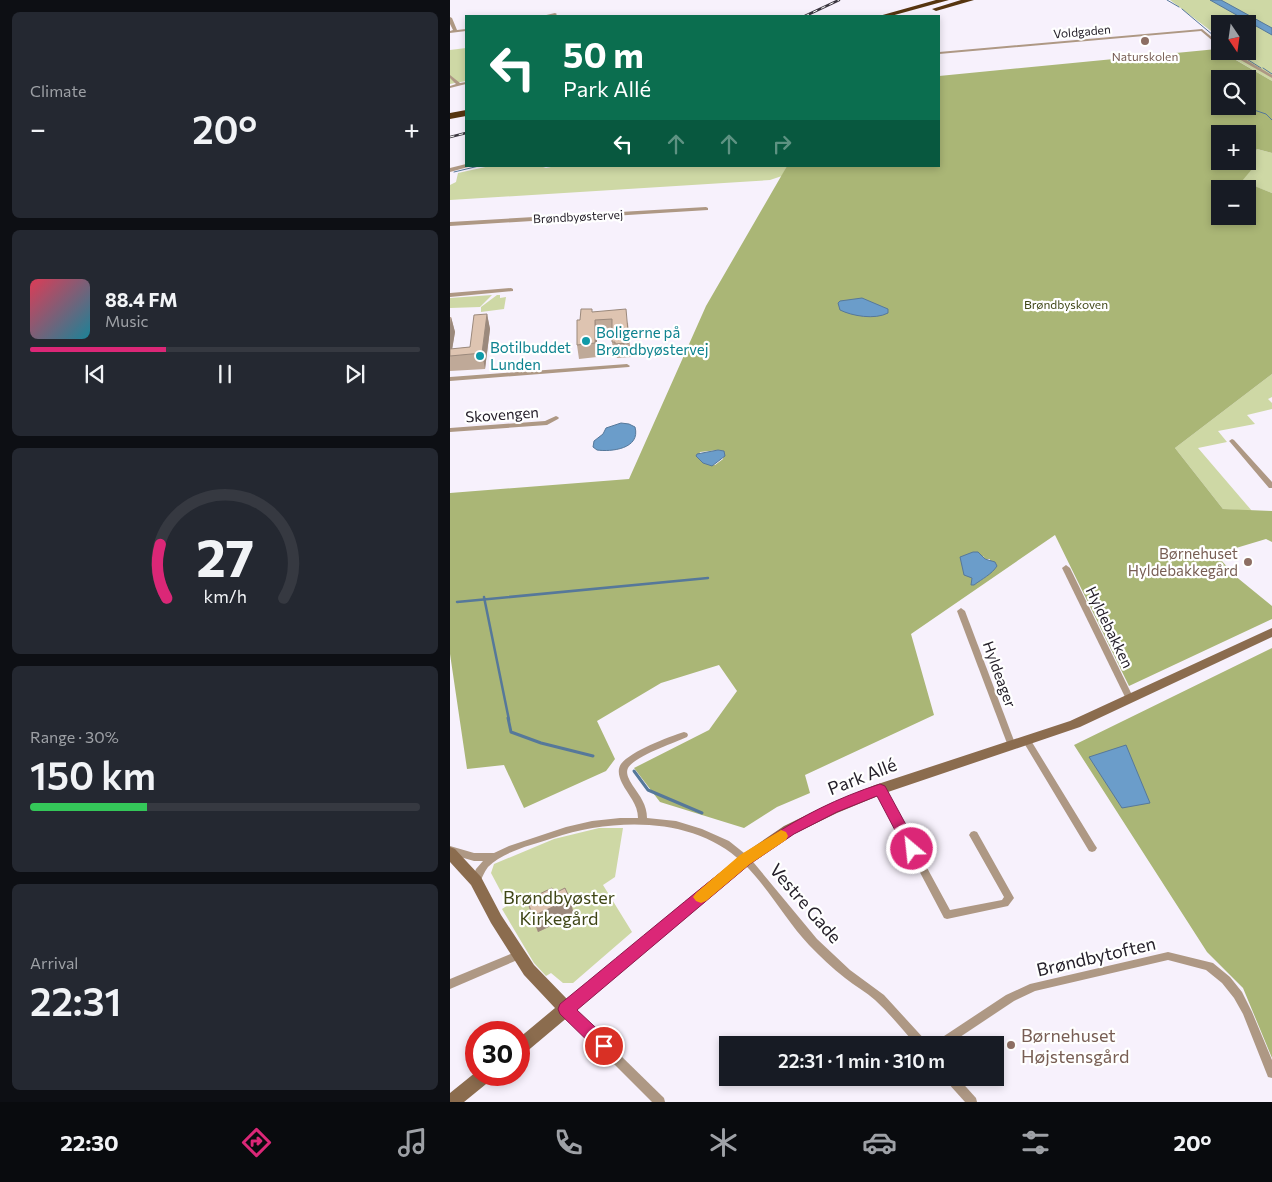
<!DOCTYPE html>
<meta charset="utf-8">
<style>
:root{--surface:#171b24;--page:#242831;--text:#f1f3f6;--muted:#9ea1a6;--line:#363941;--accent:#db2777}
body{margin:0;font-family:Commissioner,sans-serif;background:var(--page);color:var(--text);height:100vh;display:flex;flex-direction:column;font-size:19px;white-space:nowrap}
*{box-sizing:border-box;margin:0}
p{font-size:16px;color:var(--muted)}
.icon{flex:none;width:28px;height:28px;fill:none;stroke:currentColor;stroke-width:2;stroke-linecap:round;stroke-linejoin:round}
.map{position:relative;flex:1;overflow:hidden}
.sheet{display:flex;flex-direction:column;gap:12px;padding:12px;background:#0d0f14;width:450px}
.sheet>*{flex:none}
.top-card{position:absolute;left:15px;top:15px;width:475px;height:152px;border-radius:0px;box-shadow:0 2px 8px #0003;background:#0b6e4f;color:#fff;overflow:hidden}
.needle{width:32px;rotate:167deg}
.tools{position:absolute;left:761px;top:15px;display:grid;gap:10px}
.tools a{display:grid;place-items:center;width:45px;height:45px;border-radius:0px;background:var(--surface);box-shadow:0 2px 8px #0003;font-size:25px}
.speed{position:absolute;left:15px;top:1021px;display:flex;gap:10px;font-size:25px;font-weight:700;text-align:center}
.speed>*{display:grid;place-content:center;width:65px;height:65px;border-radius:50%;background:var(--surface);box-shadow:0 2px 8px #0003;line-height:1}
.speed .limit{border:8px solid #d22;background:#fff;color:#111}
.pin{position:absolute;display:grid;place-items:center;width:42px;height:42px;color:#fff;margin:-21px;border:2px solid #fff;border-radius:50%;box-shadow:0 1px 5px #0007}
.me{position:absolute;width:55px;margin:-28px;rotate:332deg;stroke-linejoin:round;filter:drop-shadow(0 0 4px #0008)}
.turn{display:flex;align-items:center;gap:18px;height:105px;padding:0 15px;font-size:22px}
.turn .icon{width:65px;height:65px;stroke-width:2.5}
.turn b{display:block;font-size:35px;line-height:42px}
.lanes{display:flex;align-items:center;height:48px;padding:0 15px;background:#0003;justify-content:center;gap:25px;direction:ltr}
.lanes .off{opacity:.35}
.big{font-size:38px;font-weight:600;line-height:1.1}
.sheet .card{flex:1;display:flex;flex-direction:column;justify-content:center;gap:8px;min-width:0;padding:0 18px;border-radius:8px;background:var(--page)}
.sheet .dial{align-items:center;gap:0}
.dial svg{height:130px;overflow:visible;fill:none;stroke:var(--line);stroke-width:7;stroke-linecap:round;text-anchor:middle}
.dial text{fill:var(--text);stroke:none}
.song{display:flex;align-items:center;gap:15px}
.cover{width:60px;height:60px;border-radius:8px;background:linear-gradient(135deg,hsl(350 70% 55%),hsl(190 70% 35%))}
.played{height:5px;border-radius:2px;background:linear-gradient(90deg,var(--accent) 35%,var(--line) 35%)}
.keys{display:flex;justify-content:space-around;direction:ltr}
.heat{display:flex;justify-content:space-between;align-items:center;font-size:28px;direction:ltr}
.charge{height:8px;border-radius:4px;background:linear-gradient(90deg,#34c759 30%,var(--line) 0)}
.trip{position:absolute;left:269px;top:1036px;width:285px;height:50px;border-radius:0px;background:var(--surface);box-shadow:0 2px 8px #0003;font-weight:600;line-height:50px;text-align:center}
.dock{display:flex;height:80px;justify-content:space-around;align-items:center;background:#090b0e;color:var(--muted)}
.dock .icon{width:35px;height:35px}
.dock .on{color:var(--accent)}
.dock b{font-size:22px;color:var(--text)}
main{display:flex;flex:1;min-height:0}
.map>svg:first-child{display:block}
.green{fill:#ced8a5}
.forest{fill:#aab676;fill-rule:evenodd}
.water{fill:#6b9dca;stroke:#56789a}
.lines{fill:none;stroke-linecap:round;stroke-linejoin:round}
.stream-far2{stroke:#56789a;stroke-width:1}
.stream-far1{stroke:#56789a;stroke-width:2.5}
.stream{stroke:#56789a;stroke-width:3}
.street{fill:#ae9884;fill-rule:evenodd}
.secondary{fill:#8b6c4e;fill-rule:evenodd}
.highway{fill:#563510;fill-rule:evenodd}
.rail-casing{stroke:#3a353f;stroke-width:2.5}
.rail{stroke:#fff;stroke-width:1;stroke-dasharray:4.5;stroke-linecap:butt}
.wall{fill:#bfa998}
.shaded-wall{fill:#9b897c}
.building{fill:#dec4b1;stroke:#9b897c}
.route{fill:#db2777;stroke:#8e194d}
.slow{fill:#f59e0b}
.education-dot{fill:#8d6e63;stroke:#fff;stroke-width:2}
.culture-dot{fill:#0f9aa8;stroke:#fff;stroke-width:2}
.labels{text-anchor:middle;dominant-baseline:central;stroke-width:4.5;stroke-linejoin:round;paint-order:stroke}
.far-street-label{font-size:12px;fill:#25202a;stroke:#fff}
.far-education-label{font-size:12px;fill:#785e54;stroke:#fff}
.far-park-label{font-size:12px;fill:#3f4616;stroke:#fff}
.culture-label{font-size:15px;fill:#0d838f;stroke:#fff;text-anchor:start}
.street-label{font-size:15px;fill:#25202a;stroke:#fff}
.education-label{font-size:15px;fill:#785e54;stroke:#fff;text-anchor:end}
.near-street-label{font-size:18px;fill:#25202a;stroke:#fff}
.near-park-label{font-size:18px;fill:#3f4616;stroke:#fff}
.near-education-label{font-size:18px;fill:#785e54;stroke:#fff;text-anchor:start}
</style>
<main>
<section class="sheet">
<div class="card"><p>Climate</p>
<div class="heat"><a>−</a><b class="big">20°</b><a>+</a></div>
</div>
<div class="card">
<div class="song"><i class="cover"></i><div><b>88.4 FM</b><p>Music</p></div></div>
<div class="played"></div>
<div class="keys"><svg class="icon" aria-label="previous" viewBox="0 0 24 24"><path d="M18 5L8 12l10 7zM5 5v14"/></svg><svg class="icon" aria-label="pause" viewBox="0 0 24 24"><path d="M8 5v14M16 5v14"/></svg><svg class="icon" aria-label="next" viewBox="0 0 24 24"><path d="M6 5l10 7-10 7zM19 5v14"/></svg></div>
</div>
<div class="card dial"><svg viewBox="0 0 100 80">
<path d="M14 69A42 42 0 1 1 86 69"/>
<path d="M14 69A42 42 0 0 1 10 36" stroke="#db2777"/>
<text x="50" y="56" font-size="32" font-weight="700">27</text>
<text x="50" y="72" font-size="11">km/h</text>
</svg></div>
<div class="card"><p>Range · 30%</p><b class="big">150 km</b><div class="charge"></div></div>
<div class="card"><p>Arrival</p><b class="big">22:31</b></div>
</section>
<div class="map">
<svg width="822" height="1102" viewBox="0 0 822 1102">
<rect width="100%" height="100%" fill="#f7f1fc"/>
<g class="green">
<path d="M720,0H822V81L771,51H798V24H770L769,37Z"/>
<path d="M16,48V81L0,84V50Z"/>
<path d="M807,149L822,153V193L791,181L801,169L796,163Z"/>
<path d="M40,166H90L96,168L106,166H337L332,176L320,180L0,200V185L6,182L8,173Z"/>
<path d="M42,295L30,307L0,308V298Z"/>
<path d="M47,295H50V298L56,297L54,309L31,312V307Z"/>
<path d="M822,374V397L818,399L822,403V409L797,415L805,424L768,431L777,442L748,448L802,511L773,509L725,448Z"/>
<path d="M149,828H173L165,877L153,885L182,932L123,983H113L101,973L96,976L84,963L52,909L58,905L41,873L44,864L104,839Z"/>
</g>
<g class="forest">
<path d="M767,49L822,81V153L807,149L797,163L802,169L792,181L822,193V374L725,448L773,509L822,511V542L816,539L766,554L784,575L822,606V619L679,686L605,535L461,634L484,715L355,775L360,793L327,807L294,828L210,802L184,768L259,730L287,691L269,665L211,683L147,721L165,759L156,771L74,808L54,765L17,769L0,654V493L179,479L256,306L337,166H489V76ZM770,79H798V106H770ZM770,134H798V161H770ZM770,189H798V216H770ZM268,450L274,451L273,459L265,465L253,463L248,458L250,452ZM533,556L535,559H540L538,575L530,581L520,575Z"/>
<path d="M822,648V1058L793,988L757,952L624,745Z"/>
</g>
<g class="water">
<path d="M760,0H771L822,28V35Z"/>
<path d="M412,298L438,309V313C425,320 402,316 390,310L388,303L390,301Z"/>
<path d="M171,423L179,424L185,427C191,449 161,452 147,450L143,447L144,441L153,434L156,428Z"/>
<path d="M268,450L274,451L275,456L262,466L253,463L246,456L247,454Z"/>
<path d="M523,552H528L535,559L545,562L547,566C542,574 532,579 524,585H521L522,578L514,575L510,557Z"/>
<path d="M676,745L700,803L672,808L639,757Z"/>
</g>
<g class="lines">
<g class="stream-far2">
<path d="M717,0L729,7"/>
<path d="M732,9L770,41"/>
<path d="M784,51L811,68"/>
<path d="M813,68L822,74"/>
<path d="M801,109L816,114L822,120"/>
<path d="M4,172L29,166"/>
</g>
<g class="stream-far1">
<path d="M34,597L59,720"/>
<path d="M7,602L258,578"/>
</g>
<g class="stream">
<path d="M58,718L61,732L91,743L143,756"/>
<path d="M184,771L198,790L252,813"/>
</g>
<g class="street">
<path d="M105,13L107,14L106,15L92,16Z"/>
<path d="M0,17L2,18L7,30L16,29V31L0,33V31L3,30L0,24Z"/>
<path d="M752,29L770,44V47L751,31L489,54V52Z"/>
<path d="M775,51H781L822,75V78Z"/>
<path d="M0,75L10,83L16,82V84L0,88V86L6,84L0,78Z"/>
<path d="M16,164V166H18V167L0,172V168Z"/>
<path d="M256,207L258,208V210L0,226V222Z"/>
<path d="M61,288L63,289V291L0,297V293Z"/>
<path d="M177,364L180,366L179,367L0,381V377Z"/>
<path d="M106,416L108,417L109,418L108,419L97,425L0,432V428L95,421Z"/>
<path d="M782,439L784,440L822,482V488H819L780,442L779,441Z"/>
<path d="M616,565L620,568L684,699L683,701H677L676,699L612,568Z"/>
<path d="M511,608L515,611L566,746L565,748L562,749L559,748L558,746L507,611Z"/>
<path d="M234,732L237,733L238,735L237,737C224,743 185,756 178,768C175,774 180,781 183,786C190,796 197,805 197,818L226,821L252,829L279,841L299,857L367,939L400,970L434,995L477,1042L478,1045H466C453,1030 440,1014 425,1000C416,992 405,986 395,978C382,968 370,956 359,945C335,919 318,887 293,863C244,816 164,818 103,838C82,845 54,851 38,867C34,872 32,878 29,884L26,885L23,884L21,881L26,869L33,861H24L0,854V846L24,853H44L59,846L116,827L142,821L170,818H188C188,804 178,795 172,783C169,777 167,770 171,764C181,751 218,737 234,732Z"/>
<path d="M577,738L580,739L645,845L647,848L645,851L642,852L639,851L574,743L573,741L574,739Z"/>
<path d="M430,785L433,787L500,910L552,900L554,897L519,835L521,832L524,831L527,832L564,898L558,906L497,919L494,918L426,789L427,787Z"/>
<path d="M68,951L72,952L73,955L72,958L0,989V979Z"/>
<path d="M718,952L763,963L780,977L792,992L802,1012L822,1060V1078L818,1077L793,1014L784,998L772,983L756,970L718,960L585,991L564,1001L498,1045H484L485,1042L556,995L580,984Z"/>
<path d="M116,1004L120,1006L214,1098L215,1102H202L112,1012L111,1009L112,1006Z"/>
<path d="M496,1078H508L526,1098L527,1102H515L497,1082Z"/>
</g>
<g class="secondary">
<path d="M822,628V637L630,727L435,793L387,813L344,834L300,864L75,1053L69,1055V1038L105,1008L74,975L41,923L21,885L0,862V847L5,849L31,877L51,915L84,965L117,999L290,856L334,826L377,805L425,785L620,721Z"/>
<path d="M26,1072V1075H43L41,1080L14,1102H0V1093Z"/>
</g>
<g class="highway">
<path d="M486,0H499L441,16H429Z"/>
<path d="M511,0H524L486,11L482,9Z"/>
<path d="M16,110V116L0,119V113Z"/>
</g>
<defs>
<g id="rail">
<path d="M355,16L389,0"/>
<path d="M0,137L16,133"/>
</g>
</defs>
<use href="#rail" class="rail-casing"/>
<use href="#rail" class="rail"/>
</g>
<g class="wall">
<path d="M142,312L178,323L181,357L167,358L166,356H164L162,342V333L147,334V357L129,359L127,345Z"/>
<path d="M37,314L40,329L35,369L0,371V317H1L5,332L2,349L20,347Z"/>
<path d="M105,893L120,899L124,915L88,932L81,916L77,900Z"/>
</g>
<g class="shaded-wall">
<path d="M37,314L40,329L35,369L32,353Z"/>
<path d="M1,317L5,332L1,356L0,354V325Z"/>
<path d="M145,320L147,334V357L145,343Z"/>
<path d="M120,899L124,915L88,932L83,916Z"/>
</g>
<g class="building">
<path d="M131,309H142V312L176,309L179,343L165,344V342H162V319L145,320V343L127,345V320H130Z"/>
<path d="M37,314L32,353L0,356V349L20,347L24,315Z"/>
<path d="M102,888L105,893L115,888L120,899L83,916L77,900Z"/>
</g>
<path class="route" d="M430,784L435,786L467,845L469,849L467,853H457L427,796L387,812L344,834L300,864L127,1010L159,1040L162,1046L159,1051L154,1053L148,1051L110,1014L108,1009L110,1004C147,974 184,943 222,912C290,856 344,812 430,784Z"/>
<path class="slow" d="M331,830L336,832L338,836L336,840L300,864L256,901L251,903L246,901L243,897L246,893L290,855Z"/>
<g class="education-dot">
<circle cx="695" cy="41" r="5"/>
<circle cx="798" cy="562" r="5"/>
<circle cx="561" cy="1045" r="5"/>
</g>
<g class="culture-dot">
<circle cx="136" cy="341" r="5"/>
<circle cx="30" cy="356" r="5"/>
</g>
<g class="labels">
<g class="far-street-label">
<text transform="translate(632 31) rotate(-5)">Voldgaden</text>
<text transform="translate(128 216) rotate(-3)">Brøndbyøstervej</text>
</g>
<g class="far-education-label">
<text x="695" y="56">Naturskolen</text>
</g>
<g class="far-park-label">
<text x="616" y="304">Brøndbyskoven</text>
</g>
<g class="culture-label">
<text x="146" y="332">Boligerne på<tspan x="146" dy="17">Brøndbyøstervej</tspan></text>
<text x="40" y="347">Botilbuddet<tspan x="40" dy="17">Lunden</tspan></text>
</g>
<g class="street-label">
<text transform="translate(52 414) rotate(-4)">Skovengen</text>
<text transform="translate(660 627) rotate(64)">Hyldebakken</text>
<text transform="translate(550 674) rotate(70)">Hyldeager</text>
</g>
<g class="education-label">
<text x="788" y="553">Børnehuset<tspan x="788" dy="17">Hyldebakkegård</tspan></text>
</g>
<g class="near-street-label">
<text transform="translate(412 776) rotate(-21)">Park Allé</text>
<text transform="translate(356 903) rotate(49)">Vestre Gade</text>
<text transform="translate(646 956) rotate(-13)">Brøndbytoften</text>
</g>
<g class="near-park-label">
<text x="109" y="897">Brøndbyøster<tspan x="109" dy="21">Kirkegård</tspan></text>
</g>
<g class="near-education-label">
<text x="571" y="1035">Børnehuset<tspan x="571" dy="21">Højstensgård</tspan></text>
</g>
</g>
</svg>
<div class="tools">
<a><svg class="needle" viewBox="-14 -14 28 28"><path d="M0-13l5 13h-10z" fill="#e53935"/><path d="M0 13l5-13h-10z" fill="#9ea1a6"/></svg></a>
<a><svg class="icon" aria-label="search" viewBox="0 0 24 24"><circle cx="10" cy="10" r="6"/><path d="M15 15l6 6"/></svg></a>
<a>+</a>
<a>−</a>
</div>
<div class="speed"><div class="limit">30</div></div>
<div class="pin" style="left:154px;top:1046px;background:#d93025"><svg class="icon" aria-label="arrive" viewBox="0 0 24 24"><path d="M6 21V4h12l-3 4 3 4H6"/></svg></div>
<svg class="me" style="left:462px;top:849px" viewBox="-20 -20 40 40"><circle r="17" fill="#db2777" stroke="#fff" stroke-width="3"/><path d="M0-11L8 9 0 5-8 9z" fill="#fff"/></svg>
<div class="trip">22:31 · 1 min · 310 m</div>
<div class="top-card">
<div class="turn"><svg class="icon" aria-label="left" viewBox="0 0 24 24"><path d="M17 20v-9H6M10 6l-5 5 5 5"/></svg><div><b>50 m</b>Park Allé</div></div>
<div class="lanes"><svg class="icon" aria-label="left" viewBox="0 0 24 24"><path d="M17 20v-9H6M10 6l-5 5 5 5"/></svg><svg class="icon off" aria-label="ahead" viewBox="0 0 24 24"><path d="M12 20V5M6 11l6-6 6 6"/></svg><svg class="icon off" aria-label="ahead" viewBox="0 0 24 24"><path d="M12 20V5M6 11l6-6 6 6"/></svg><svg class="icon off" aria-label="right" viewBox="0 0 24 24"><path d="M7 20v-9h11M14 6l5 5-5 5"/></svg></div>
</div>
</div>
</main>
<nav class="dock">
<b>22:30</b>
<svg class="icon on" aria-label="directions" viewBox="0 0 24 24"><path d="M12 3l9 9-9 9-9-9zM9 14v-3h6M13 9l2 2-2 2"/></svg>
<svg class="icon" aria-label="music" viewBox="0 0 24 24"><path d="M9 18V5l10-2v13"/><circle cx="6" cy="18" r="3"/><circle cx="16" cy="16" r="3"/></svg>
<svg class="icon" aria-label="phone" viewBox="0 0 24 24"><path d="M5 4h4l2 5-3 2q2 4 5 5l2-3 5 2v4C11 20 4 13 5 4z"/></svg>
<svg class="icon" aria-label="climate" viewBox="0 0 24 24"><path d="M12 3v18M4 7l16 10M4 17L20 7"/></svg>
<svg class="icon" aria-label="car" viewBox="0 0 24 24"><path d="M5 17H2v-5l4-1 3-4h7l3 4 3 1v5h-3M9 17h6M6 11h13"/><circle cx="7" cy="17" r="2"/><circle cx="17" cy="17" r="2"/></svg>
<svg class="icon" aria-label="filters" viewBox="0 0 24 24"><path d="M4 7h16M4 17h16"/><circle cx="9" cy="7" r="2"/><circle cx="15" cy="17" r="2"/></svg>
<b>20°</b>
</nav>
